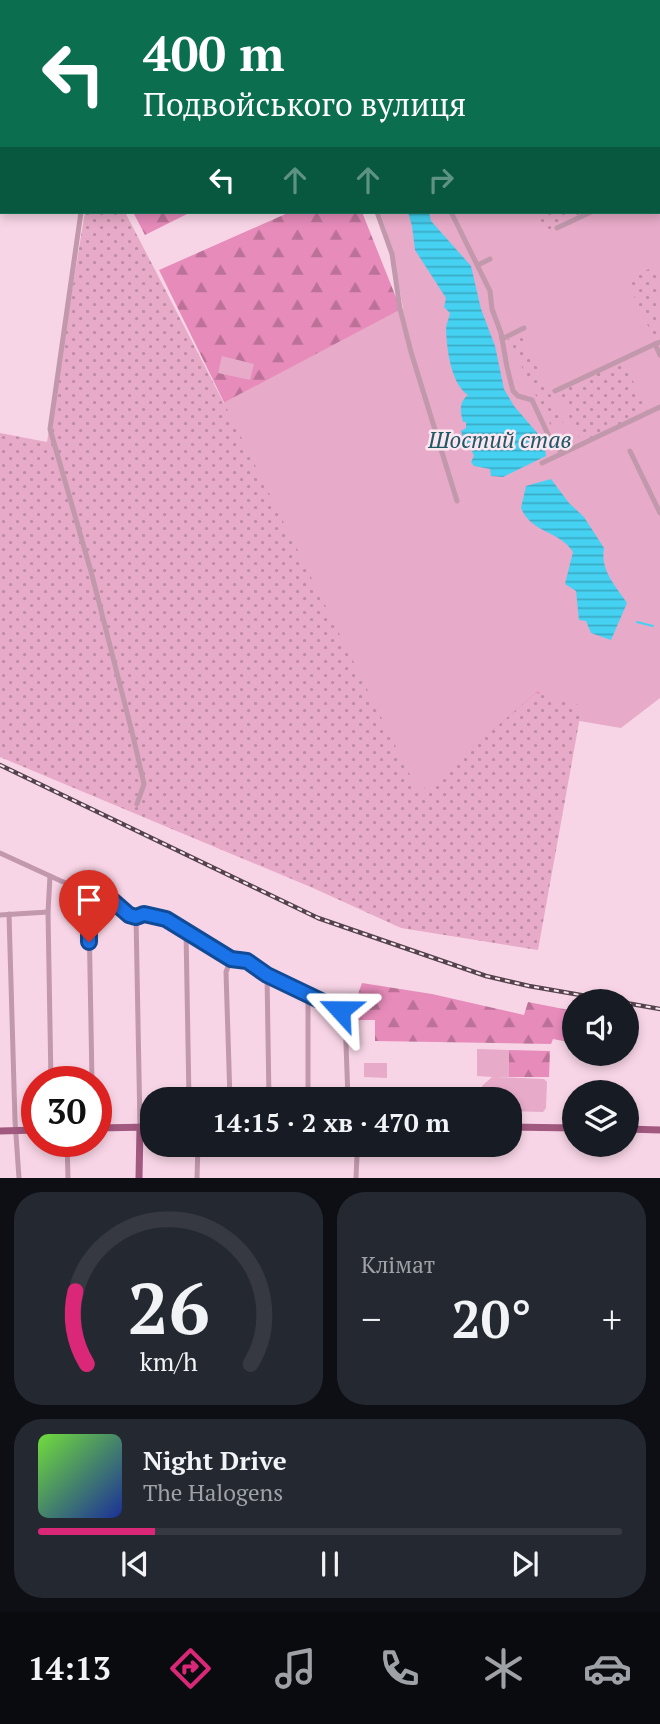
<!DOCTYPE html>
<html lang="uk">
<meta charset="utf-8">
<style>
:root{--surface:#171b24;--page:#242831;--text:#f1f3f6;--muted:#9ea1a6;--line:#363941;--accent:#db2777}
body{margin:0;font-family:"PT Serif",serif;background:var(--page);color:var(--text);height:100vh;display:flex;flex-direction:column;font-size:26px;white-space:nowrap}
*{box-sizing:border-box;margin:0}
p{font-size:23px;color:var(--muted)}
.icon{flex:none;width:38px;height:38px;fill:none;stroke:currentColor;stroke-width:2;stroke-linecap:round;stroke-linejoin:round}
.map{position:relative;height:1178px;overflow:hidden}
.drawer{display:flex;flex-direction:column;gap:14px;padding:14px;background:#0d0f14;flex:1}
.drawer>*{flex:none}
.top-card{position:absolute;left:0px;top:0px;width:662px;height:214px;box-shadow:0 4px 10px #0003;background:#0b6e4f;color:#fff;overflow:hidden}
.fabs{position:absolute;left:562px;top:989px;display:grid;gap:14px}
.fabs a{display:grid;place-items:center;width:77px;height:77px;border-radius:50%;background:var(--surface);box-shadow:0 4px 10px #0003;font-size:35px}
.speed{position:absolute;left:21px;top:1066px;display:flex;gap:14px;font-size:35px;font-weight:700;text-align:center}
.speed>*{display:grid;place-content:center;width:91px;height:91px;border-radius:50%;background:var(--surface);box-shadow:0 4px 10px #0003;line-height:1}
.speed .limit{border:10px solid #d22;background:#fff;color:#111}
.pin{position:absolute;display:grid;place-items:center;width:60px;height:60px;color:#fff;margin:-72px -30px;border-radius:50% 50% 50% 0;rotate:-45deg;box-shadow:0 0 7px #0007}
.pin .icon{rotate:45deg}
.me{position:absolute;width:77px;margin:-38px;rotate:294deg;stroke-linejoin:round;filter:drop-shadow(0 0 5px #0008)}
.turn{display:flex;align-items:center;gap:24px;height:147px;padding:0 28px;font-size:32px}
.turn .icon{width:91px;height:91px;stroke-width:2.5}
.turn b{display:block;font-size:49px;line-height:60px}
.lanes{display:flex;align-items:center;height:66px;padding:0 28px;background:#0003;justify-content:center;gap:35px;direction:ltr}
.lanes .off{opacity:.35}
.big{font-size:52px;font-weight:800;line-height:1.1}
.drawer .card{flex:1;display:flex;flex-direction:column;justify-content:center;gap:10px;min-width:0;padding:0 24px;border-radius:28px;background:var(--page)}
.drawer .dial{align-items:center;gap:0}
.dial svg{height:182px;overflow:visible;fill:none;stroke:var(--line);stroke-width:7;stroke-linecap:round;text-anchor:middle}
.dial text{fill:var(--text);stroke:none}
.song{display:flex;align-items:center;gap:21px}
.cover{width:84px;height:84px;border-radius:10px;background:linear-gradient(135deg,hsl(100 70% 55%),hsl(230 70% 35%))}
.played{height:7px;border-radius:4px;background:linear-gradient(90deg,var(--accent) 20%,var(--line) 20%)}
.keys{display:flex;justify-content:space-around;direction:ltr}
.heat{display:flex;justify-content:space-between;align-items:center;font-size:38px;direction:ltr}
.drawer .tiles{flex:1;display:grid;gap:14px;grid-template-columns:1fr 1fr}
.card:last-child{grid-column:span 2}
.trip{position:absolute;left:140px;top:1087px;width:382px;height:70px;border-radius:28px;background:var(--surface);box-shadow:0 4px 10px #0003;font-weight:800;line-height:70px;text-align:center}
.tab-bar{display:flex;height:112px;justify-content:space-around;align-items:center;background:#090b0e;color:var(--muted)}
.tab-bar .icon{width:49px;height:49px}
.tab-bar .active{color:var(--accent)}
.tab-bar b{font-size:32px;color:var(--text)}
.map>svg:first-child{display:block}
.forest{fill:url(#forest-firs)}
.park{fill:#e7aac8}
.garden{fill:url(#garden-dots)}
.water{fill:url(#water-rules)}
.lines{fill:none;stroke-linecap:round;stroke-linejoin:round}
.stream{stroke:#45d2f2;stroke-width:2}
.minor{stroke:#c198ac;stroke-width:5}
.major{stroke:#a1597f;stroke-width:7}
.rail-casing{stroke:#54434c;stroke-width:4.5}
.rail{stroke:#fce7f1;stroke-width:2;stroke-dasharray:5;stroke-linecap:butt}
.route-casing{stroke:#114b97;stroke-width:18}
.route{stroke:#1a73e8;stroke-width:12}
.labels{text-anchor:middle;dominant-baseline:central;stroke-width:5;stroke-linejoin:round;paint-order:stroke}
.water-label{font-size:23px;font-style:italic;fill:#205866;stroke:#fce7f1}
</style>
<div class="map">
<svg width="660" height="1178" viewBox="0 0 660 1178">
<defs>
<pattern id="forest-firs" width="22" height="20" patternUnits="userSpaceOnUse" patternTransform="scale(1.75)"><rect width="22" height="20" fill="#e68bba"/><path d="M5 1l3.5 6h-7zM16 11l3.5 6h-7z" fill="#bc7298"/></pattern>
<pattern id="garden-dots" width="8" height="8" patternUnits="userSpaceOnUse" patternTransform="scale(1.75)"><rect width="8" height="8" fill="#e7aac8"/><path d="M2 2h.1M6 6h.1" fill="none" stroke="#bd8ba3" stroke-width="1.8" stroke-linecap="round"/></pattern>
<pattern id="water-rules" width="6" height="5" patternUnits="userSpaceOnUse" patternTransform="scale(1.75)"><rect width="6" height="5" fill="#45d2f2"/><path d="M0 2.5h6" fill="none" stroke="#3babc5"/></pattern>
</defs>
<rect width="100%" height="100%" fill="#f8d5e6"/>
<g class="forest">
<path d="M133,212H191L145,235Z"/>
<path d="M290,212H362L462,463L566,554L540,697L418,797L159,270Z"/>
<path d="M362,983L432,994L524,1015L528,1002L574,1011V1043L553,1039L551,1044L375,1041V1020H349Z"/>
<path d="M509,1050L550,1051L549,1077H509Z"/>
</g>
<g class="park">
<path d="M381,0H561L562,2H377Z"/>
<path d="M660,174V698L621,728L556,717L538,691L419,794L223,403L403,308L392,248L380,212H660Z"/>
<path d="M222,356L254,364L250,380L218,373Z"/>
<path d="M477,1049L509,1050V1077H496L544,1079L547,1082L546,1108L543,1112L509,1111V1099H481L482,1086L492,1077L477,1076Z"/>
<path d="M364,1063H387V1078L364,1077Z"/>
</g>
<g class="garden">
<path d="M85,212H125L228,411L419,793L536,693L582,706L538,950L401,928L313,888L0,757V433L47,442Z"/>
<path d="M536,212H587L546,232Z"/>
<path d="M660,264V339L655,341L626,279Z"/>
<path d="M520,333L564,422L552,428L508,339Z"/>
<path d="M623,360L647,411L581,442L558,392Z"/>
</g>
<g class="water">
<path d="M408,212H429L431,221L471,266L481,309L495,346L504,389L514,406L538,434L545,448L546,456L503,477L491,476L490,469L474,466L471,462L474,456L470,447L465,444L461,431L466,428V422H463C460,411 459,402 468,395C451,384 447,350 446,330C446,324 449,319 450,313L444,307L446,298L415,250L412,226Z"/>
<path d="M551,479L569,503L584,517L604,548C600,570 615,585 627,603L611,640L591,633L586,621L579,620L576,591L565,584L573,552C559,530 532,534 521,508L526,486Z"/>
</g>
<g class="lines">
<path class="stream" d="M637,622L653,626"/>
<g class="minor">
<path d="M21,0L22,2"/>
<path d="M490,0L491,2"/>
<path d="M374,2L377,0"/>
<path d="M0,63H2"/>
<path d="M0,124H2"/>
<path d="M81,212L50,429L92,575L133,736L144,784L137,804"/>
<path d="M377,212L392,254L400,309L411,352L457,501"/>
<path d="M451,212L490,291L492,309L501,333L507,367L513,391L518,396L532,400L553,445L563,453"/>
<path d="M557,228L591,212"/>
<path d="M478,265L490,259"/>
<path d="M502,339L524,328"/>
<path d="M660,342L655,344L660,355"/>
<path d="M555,391L655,344"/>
<path d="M630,451L660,513"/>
<path d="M542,463L660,407"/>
<path d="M0,853L61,881L113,901L129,915L136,917L144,913L166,919L231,959L247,961L267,975L340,1010L345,1017L348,1099"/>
<path d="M50,876L48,912L51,1082"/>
<path d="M9,914L15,1121L19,1178"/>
<path d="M0,915L48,912"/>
<path d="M136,917L140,1127"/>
<path d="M186,931L189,1099"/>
<path d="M267,975L269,1099"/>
<path d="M308,996V1099"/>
<path d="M92,1082L89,914L92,902L99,897"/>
<path d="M230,1099L226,972L231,959"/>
<path d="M67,1141L68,1178"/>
<path d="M353,1144L357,1156L356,1178"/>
<path d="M197,1178L198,1144"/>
</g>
<g class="major">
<path d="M606,0L607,2"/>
<path d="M621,0L622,2"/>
<path d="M660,78V79"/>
<path d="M660,106V107"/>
<path d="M509,1127L574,1128"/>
<path d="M96,1128L152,1127"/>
<path d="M626,1129L660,1130"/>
<path d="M0,1131L37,1130"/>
<path d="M139,1178L140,1127"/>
</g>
<defs>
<g id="rail">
<path d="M0,765L318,918L486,976L529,986L615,1001"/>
<path d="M626,1003L660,1009"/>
</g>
</defs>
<use href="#rail" class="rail-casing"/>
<use href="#rail" class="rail"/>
</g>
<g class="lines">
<defs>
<path id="route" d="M89,942V907L99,897L113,901L129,915L136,917L144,914L166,919L231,959L247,961L267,975L340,1010"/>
</defs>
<use href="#route" class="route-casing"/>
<use href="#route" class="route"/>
</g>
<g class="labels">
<g class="water-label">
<text x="500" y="439">Шостий став</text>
</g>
</g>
</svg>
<div class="fabs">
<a><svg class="icon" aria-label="sound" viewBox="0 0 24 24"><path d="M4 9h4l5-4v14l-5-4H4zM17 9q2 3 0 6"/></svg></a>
<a><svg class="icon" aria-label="layers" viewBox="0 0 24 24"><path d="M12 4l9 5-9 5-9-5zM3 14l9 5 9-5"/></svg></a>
</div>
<div class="speed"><div class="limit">30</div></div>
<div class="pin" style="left:89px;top:942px;background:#d93025"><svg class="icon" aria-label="arrive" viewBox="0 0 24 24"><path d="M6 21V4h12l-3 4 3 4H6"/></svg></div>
<svg class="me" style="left:340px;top:1010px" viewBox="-20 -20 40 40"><path d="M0-17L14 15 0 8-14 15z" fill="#1a73e8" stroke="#fff" stroke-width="4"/></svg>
<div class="trip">14:15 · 2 хв · 470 m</div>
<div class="top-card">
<div class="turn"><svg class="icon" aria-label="left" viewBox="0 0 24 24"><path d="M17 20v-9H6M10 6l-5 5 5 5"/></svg><div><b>400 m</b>Подвойського вулиця</div></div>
<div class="lanes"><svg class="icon" aria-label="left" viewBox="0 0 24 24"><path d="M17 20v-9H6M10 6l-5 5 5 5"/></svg><svg class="icon off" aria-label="ahead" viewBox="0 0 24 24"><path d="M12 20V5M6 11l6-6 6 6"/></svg><svg class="icon off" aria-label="ahead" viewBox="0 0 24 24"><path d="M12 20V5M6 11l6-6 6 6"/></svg><svg class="icon off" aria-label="right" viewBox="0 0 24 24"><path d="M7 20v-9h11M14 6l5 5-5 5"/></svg></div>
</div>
</div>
<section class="drawer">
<div class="tiles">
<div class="card dial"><svg viewBox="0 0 100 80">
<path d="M14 69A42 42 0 1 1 86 69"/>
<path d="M14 69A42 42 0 0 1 9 37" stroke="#db2777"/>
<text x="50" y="56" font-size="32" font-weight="700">26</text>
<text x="50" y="72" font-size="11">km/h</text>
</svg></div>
<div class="card"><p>Клімат</p>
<div class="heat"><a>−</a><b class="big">20°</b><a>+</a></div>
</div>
<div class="card">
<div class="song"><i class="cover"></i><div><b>Night Drive</b><p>The Halogens</p></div></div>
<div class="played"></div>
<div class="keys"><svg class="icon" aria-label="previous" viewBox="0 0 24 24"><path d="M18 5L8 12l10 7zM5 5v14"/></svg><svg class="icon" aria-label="pause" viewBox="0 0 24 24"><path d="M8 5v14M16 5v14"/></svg><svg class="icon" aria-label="next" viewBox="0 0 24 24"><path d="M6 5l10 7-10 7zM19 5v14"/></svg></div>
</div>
</div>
</section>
<nav class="tab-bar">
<b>14:13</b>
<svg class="icon active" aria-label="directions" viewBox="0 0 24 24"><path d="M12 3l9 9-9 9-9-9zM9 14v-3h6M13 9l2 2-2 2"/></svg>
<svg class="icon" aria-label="music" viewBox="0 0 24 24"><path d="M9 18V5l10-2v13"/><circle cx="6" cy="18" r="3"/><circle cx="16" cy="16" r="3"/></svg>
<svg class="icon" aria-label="phone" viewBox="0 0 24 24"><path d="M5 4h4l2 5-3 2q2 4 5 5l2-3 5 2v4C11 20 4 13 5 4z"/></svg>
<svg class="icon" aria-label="climate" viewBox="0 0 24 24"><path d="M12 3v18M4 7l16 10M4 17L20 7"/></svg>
<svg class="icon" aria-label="car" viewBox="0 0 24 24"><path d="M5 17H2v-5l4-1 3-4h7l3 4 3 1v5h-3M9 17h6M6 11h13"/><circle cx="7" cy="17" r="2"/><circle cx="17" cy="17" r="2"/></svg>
</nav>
